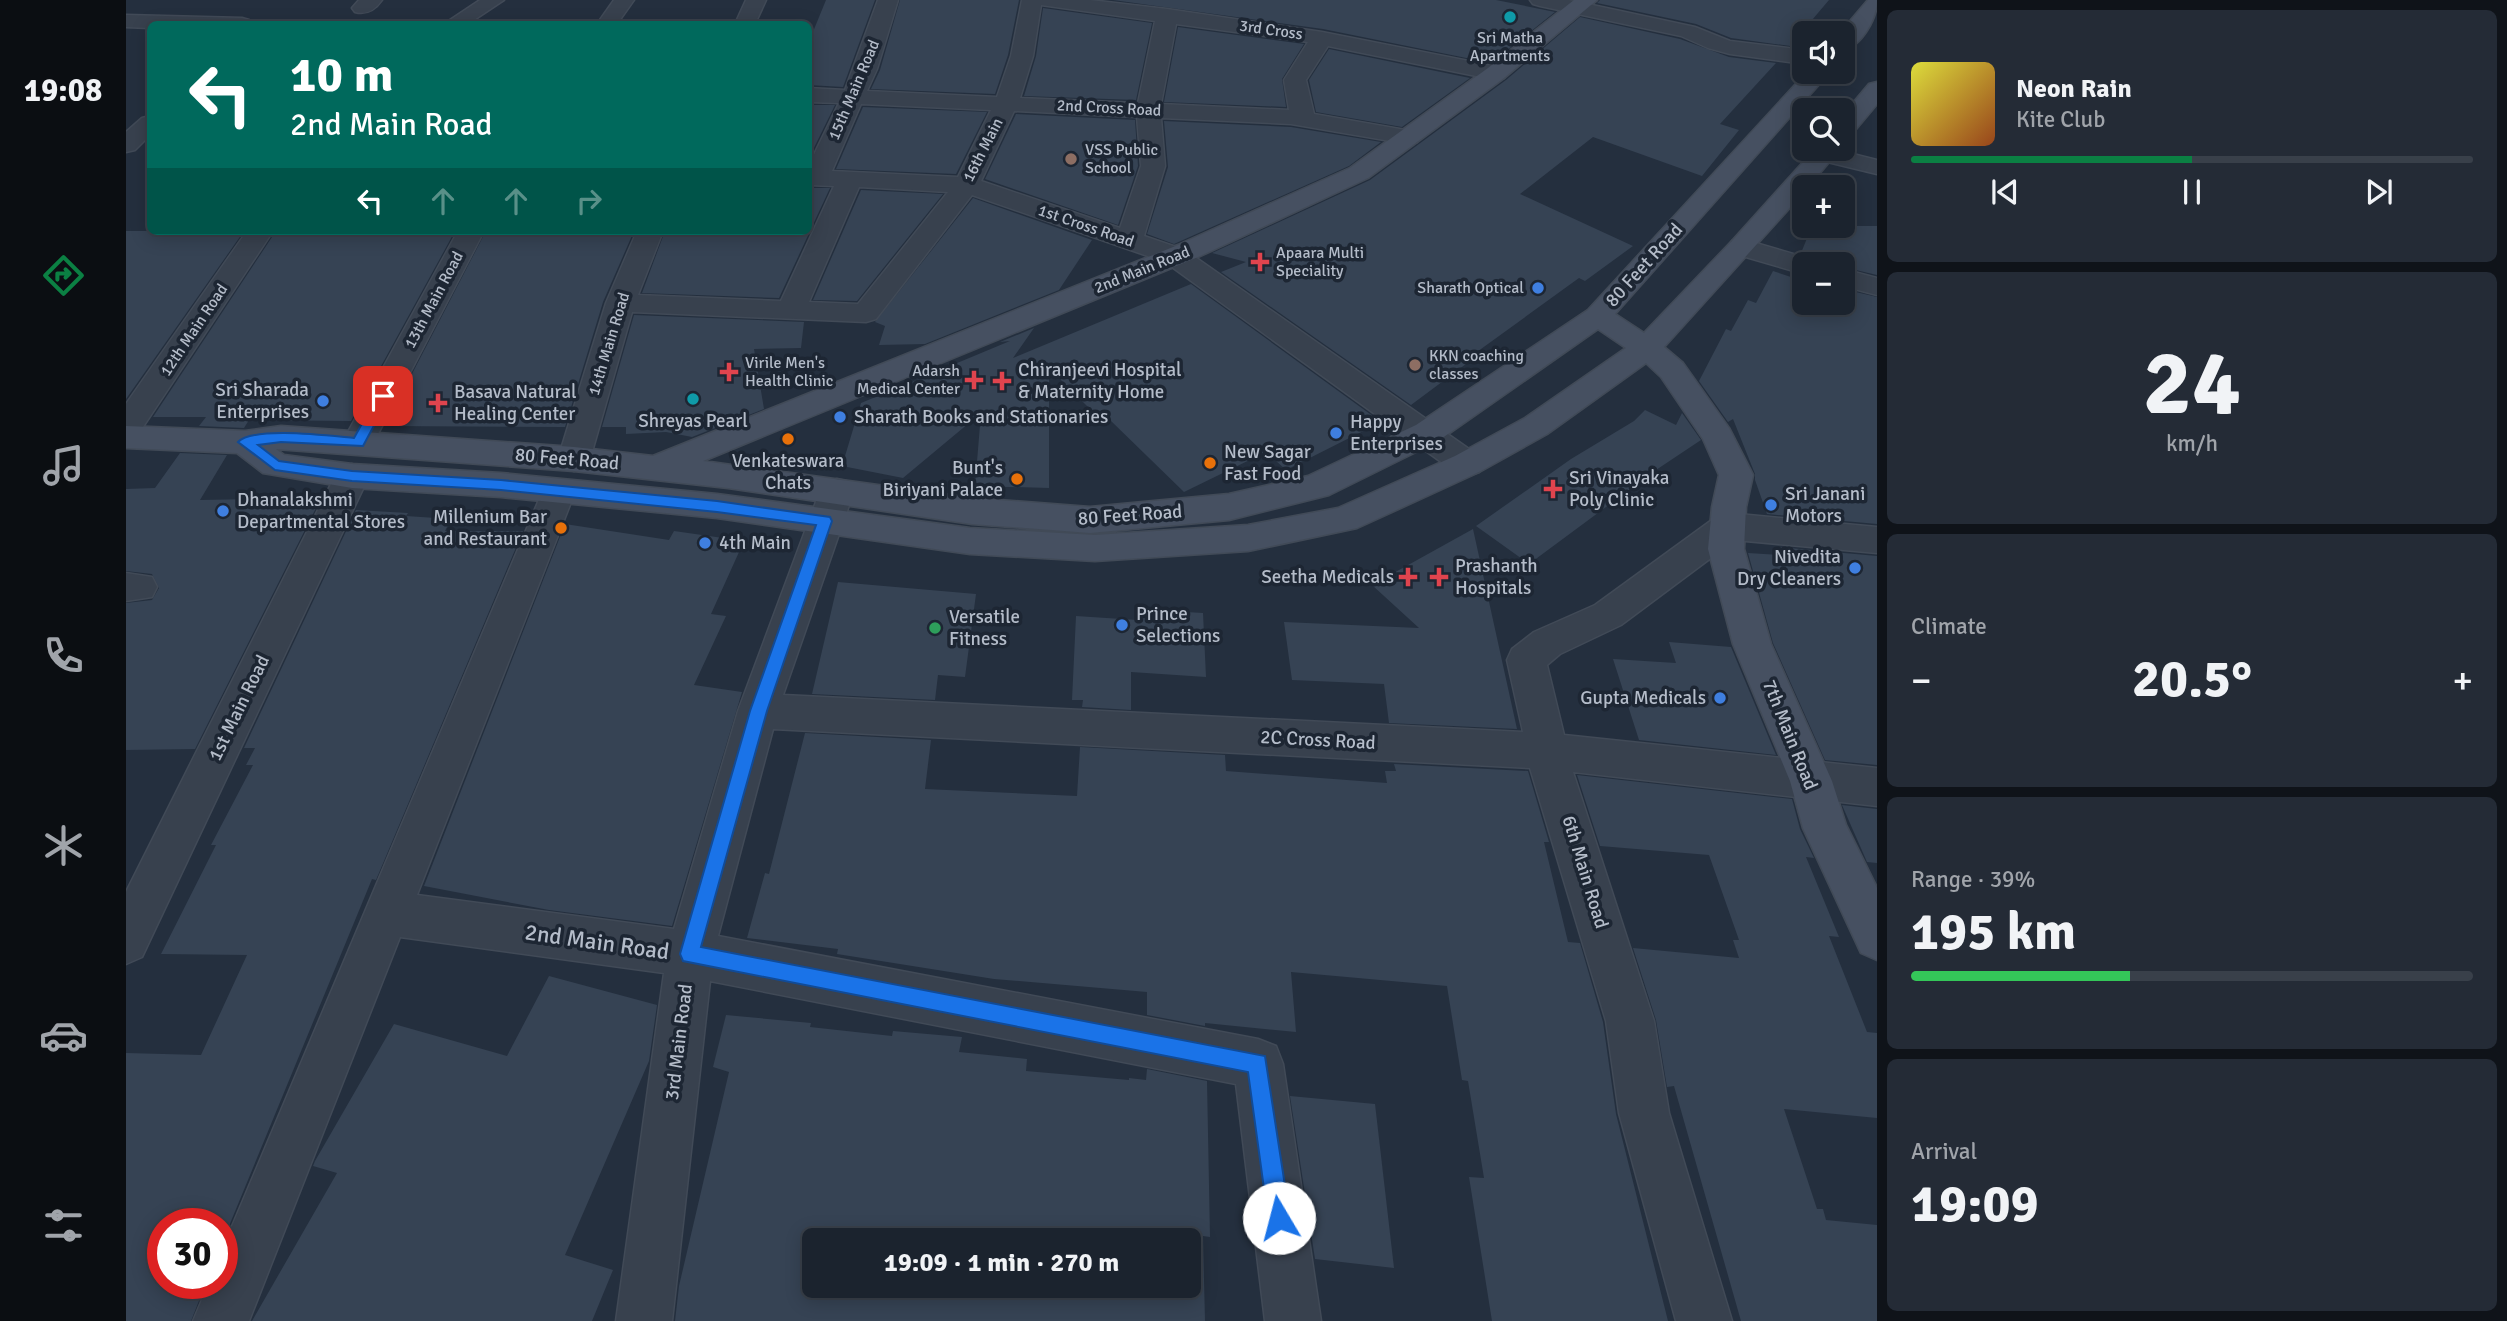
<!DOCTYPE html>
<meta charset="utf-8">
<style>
:root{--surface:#1b232e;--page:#242b36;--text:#f1f3f6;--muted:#a0a4aa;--line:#39404a;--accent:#0b8043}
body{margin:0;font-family:Signika,sans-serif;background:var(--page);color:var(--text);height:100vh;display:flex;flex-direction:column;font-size:26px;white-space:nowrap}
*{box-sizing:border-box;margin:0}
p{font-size:23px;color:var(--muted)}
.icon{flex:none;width:38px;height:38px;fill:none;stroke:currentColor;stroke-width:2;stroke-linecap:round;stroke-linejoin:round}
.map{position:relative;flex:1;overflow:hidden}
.drawer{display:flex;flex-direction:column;gap:10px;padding:10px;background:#0f1319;width:630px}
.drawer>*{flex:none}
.hud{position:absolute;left:21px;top:21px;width:665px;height:214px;border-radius:10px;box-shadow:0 4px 18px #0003,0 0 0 2px var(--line);background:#00695c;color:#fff;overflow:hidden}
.fabs{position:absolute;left:1666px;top:21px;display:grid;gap:14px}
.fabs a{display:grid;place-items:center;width:63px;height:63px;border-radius:10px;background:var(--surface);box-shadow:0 4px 18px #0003,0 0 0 2px var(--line);font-size:35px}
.speed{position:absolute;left:21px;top:1208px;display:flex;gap:14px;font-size:35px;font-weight:700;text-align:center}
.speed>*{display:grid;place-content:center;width:91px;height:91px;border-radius:50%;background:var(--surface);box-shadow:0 4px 18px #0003,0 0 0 2px var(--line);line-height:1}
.speed .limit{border:10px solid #d22;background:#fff;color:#111}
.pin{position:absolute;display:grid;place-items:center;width:60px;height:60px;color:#fff;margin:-30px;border-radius:14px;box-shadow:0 4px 10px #0006}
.me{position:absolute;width:77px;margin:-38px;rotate:352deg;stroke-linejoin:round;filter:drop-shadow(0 0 5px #0008)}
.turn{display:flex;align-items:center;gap:24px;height:147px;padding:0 28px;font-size:32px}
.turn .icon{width:91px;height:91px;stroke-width:2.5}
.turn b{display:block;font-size:49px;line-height:60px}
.lanes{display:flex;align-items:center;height:66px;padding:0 28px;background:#0003;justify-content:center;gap:35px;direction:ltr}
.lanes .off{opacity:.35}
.big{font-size:52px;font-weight:700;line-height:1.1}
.drawer .card{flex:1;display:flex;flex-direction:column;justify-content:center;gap:10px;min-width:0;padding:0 24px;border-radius:10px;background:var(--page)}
.drawer .dial{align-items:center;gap:0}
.dial b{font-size:91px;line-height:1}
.song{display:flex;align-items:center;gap:21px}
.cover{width:84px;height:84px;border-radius:10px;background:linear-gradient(135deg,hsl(60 70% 55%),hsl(20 70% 35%))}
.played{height:7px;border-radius:4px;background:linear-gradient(90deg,var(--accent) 50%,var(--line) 50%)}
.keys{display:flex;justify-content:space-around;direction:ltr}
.heat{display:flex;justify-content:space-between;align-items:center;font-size:38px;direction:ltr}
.charge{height:10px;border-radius:5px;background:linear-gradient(90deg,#34c759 39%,var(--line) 0)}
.trip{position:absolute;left:676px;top:1228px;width:399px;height:70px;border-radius:10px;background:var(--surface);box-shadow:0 4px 18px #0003,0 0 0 2px var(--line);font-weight:700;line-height:70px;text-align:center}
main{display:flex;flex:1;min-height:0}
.menu{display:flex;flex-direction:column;width:126px;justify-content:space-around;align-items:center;background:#0b0e12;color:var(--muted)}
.menu .icon{width:49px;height:49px}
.menu .active{color:var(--accent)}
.menu b{font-size:32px;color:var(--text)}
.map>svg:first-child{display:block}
.building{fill:#364354;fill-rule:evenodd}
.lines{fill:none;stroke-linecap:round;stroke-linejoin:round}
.street-casing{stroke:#414a57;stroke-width:3}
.secondary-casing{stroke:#414a57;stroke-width:3}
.street{fill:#38414e;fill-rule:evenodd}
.secondary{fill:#465061;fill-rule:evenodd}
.route{fill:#1a73e8;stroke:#114b97;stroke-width:2}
.culture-dot{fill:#0f9aa8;stroke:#1d2633;stroke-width:2.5}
.education-dot{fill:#8d6e63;stroke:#1d2633;stroke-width:2.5}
.health-dot{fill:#e0444e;stroke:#1d2633;stroke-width:2.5}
.shop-dot{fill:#3f7fe0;stroke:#1d2633;stroke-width:2.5}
.food-dot{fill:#e8710a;stroke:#1d2633;stroke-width:2.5}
.leisure-dot{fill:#2e9e5b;stroke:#1d2633;stroke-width:2.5}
.labels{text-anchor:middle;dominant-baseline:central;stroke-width:7;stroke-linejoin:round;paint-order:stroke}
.far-street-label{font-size:16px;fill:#b4bcc9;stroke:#1d2633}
.far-poi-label{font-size:16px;fill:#b4bcc9;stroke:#1d2633;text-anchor:start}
.street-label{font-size:19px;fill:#b4bcc9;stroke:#1d2633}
.poi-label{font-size:19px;fill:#b4bcc9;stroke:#1d2633;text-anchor:start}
.near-street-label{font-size:23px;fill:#b4bcc9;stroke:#1d2633}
</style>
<main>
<nav class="menu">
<b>19:08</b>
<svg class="icon active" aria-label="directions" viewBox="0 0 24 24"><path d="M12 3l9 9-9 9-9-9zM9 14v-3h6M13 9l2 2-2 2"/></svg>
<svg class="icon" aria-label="music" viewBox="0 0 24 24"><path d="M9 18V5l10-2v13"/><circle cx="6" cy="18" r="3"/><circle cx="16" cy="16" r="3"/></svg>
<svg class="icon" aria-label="phone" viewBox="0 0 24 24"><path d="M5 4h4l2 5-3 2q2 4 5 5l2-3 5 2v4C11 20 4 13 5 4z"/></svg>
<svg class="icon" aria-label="climate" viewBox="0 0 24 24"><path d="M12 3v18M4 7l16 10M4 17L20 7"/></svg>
<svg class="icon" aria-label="car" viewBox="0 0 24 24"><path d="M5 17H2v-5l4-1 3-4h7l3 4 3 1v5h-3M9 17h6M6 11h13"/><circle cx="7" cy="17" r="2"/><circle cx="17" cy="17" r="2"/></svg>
<svg class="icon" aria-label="filters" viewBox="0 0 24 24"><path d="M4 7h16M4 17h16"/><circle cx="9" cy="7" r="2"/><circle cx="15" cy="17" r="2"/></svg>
</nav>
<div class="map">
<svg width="1751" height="1321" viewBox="0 0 1751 1321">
<rect width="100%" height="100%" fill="#242f3e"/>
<g class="building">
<path d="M700,0H749L717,87L682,85V44Z"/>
<path d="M774,0H893L882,55L869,94L745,89L754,70Z"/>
<path d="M987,0H1370L1429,12L1365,63L1197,29Z"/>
<path d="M1474,0H1703L1664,46L1605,38L1570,24L1471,3Z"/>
<path d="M917,8L1026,23L1010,100L898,96L910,56Z"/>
<path d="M1454,17L1554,39L1603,57L1650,63L1594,124L1613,130L1576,176L1467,137L1394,194L1507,246L1459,281L1453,278L1337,362L1340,364L1285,405L1095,272L1120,262L1086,253L1244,180L1380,80Z"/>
<path d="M1052,27L1178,44L1156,79L1160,107L1038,102Z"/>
<path d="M1203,49L1344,78L1276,127L1190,112L1183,80Z"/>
<path d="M682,105H709L682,160Z"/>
<path d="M737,107L861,112L830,174L710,169Z"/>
<path d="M890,114L1009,120L1012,166L992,225L859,179Z"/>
<path d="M1038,121L1165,127L1255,142L1223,166L1048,244L1021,234L1042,167Z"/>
<path d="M682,188H704L653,298L516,293L539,231H682Z"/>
<path d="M735,190L817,194L731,301L687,300Z"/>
<path d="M847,198L966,240L933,290L799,344L753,345L759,326L749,322Z"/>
<path d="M1686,226H1751V275L1717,267V264H1694L1689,257L1675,253Z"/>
<path d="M0,231H118L0,399Z"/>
<path d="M150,231H329L225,421L123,420L118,428L73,426L80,417H27Z"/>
<path d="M360,231H508L477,302L439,427L259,426Z"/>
<path d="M1647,271L1665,277L1666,273L1678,276V303H1717V289L1751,297V524L1641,514L1629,480V474L1607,419L1602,422L1573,381L1600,329L1605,331L1622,300L1630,303Z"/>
<path d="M1065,284L1255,422L1160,470L1140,452L1058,492L984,420L978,423L923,368V488L849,486L855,413L777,478L716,466L735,403L884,341L874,342L908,328L887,358Z"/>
<path d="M508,315L678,322L675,348L628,349L638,409L566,437L540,432L500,434V427H476Z"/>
<path d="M1519,410L1550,425L1556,413L1575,440L1530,470L1403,564L1350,526L1445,459L1508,421Z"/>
<path d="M54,453L101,455L74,500L195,498L69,749L0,750V603L26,600L33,588L26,574L0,571V489L29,488Z"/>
<path d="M230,510L282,513L280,516L325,519L319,531H397L250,880L246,879L96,1243V1223H37V1283H80L65,1321H0V1053L75,1055L121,955L35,954L90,845H85L127,765H120L129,748H118Z"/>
<path d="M439,524L543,540L548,531L618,541L585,614L600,616L568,685L616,692L546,926L423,910L298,886Z"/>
<path d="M1347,529L1391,729L1263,723L1258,684L1166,680L1158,622L1293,628L1246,585Z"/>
<path d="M1652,547L1751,556V765L1699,760L1647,643L1622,553L1655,555Z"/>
<path d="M712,582L850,594L839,677L812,675L809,700L686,694Z"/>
<path d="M1011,609L1077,613L1080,677L1005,672V710L956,707L957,700H946L950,616L1011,620Z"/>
<path d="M1543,642L1605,647L1650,755L1513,740L1487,659L1550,663Z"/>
<path d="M679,733L805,740L799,789L951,796L954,747L1099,755L1100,771L1261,783L1259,771H1270L1268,764L1402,771L1423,842H1418L1442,942L1454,943L1477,1022L1490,1114L1542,1321H1366L1343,1177L1358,1178L1342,1081L1336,1080L1321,986L1165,972L1170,1032L1079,1023V1026L1021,1015V992L868,979L711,954L712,949L621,938L639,873L643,874Z"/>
<path d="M1451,775L1666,799L1674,829L1688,858L1680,857L1713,937L1703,936L1741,1032L1751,1033V1118L1658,1109L1691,1209H1697L1700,1220L1751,1225V1321H1615L1548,1086L1541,1087L1530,1020L1507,948L1613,958L1607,940H1613L1583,855L1474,846Z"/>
<path d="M1716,805L1751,809V863L1741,862Z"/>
<path d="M423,976L531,1005L523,1061L439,1255L487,1270L466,1321H126L211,1173L187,1166L189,1161L268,1024L381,1056Z"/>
<path d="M600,1015L685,1023L684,1027L766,1036L767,1031L836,1037L833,1052L901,1059L900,1071L1003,1080V1078L1020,1080L1021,1069L1081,1081L1084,1237L1077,1236L1079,1321H549L553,1286L603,1072L587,1067ZM688,1241H1062V1286H688Z"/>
<path d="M1164,1096L1249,1104L1268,1268L1189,1259Z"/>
</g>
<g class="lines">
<defs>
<g id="street">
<path d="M233,0H256C249,10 241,15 229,12L226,8Z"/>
<path d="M354,0H378L342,24H318Z"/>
<path d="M488,0H508L491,24H471Z"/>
<path d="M620,0H640L629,24H609Z"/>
<path d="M752,0H772L751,69L741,91L871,97L885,56L896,0H964L1041,9L1196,32L1378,68L1381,73L1378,78L1370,80L1202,46L1180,80L1188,114L1291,132L1294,137L1291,142L1282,144L1165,124L1035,118L1039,166L1018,236L1059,250L1353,456L1358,464L1353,472L1341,476L1329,472L1039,262L846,195L750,319L740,322L506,312L464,459L460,467L448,471L436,467L432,459L480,303L511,231H537L512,295L655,301L708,186L682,185V167L713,103L682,102V88L719,90ZM915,5L1029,21L1012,103L894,98L907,56ZM1050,24L1182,42L1158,80L1163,110L1035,104ZM735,104L865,110L832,177L706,171ZM888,111L1011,117L1015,166L994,228L855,181ZM733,187L822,192L732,304L683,302Z"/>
<path d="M1404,0H1443L1569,27L1604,41L1678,50V64L1604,54L1582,48L1555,36L1414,6L1407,4Z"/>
<path d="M0,15L116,18L123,20L126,24H24V28L0,27Z"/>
<path d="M24,116V135L9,150L0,152V132L16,118Z"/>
<path d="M1689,149H1707L1751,160V174L1689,159L1686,154Z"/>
<path d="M121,231H147L11,436L0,439V404Z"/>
<path d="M332,231H358L243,451L232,454L221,451L216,443Z"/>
<path d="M1616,239L1688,260L1691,264H1678V274L1606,253L1602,247L1606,241Z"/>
<path d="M1717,269L1751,278V295L1717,286Z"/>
<path d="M226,464L238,468L243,476L16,957L0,964V892L209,476L214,468Z"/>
<path d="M711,479L723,482L728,491L657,695L1397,732L1381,660L1386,649L1408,632L1469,605L1590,517L1602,513L1751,527V553L1609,540L1495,625L1434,654L1421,665L1438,735L1751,768V806L1447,772L1528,1021L1543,1113L1606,1321H1550L1493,1113L1480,1021L1404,768L647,729L592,936L1132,1039L1150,1046L1157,1064L1195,1321H1139L1110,1084L584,981L546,1321H490L538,973L274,937L123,1321H67L83,1283H96V1250L420,483L432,480L444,483L449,492L291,895L548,929L612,711L694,491L699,482Z"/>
<path d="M0,573L26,577L31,587L26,597L0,601Z"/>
</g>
<g id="secondary">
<path d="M1448,0H1471L1378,78L1242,178L1072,257L577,461L846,498L964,507L1103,494L1182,476L1290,425L1462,310L1681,72H1704L1489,314L1518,333L1606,241L1689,149H1714L1682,187H1678V192L1538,347L1557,363L1603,428L1627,475L1620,507L1618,549L1645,644L1706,781L1720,825L1751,888V960L1735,953L1677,828L1664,781L1607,644L1582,549L1586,507L1593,475L1577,439L1535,377L1520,363L1421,434L1353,472L1231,528L1122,551L969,561L844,554L591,518L375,497L226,488L137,473L111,453L0,448V426L119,431L155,426L448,447L527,456L1052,245L1224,168L1362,68ZM1472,329L1500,348L1399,418L1329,456L1212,508L1122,525L969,535L844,528L591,494L375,473L226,464L158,455L150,449L448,471L602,488L846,524L964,533L1103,520L1203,495L1312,441Z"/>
<path d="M1742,0H1751C1751,18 1736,46 1717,50V33H1714Z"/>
<path d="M1751,82V104L1725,135L1717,137V115L1743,84Z"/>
</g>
</defs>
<use href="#street" class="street-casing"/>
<use href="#secondary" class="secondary-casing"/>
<use href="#street" class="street"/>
<use href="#secondary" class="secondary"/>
</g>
<path class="route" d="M257,391L264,396L237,446L155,442L132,445L153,461L226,471L375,480L591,501L704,517L706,521L641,711L575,947L1139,1056L1164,1218L1161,1226L1153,1229L1145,1226L1142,1218L1122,1072L557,961L554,954L624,711L690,525L591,512L375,490L226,481L149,470L112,442C127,426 205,436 228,438L253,393Z"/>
<g class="culture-dot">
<circle cx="1384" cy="17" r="7"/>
<circle cx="567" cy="399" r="7"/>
</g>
<g class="education-dot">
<circle cx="945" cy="159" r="7"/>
<circle cx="1289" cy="365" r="7"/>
</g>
<g class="health-dot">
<path d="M1130.5 251.5h7v7h7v7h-7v7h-7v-7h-7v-7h7z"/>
<path d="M599.5 361.5h7v7h7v7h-7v7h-7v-7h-7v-7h7z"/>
<path d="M844.5 369.5h7v7h7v7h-7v7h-7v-7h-7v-7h7z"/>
<path d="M872.5 370.5h7v7h7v7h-7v7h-7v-7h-7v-7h7z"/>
<path d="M308.5 392.5h7v7h7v7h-7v7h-7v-7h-7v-7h7z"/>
<path d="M1423.5 478.5h7v7h7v7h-7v7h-7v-7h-7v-7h7z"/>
<path d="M1278.5 566.5h7v7h7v7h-7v7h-7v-7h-7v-7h7z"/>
<path d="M1309.5 566.5h7v7h7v7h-7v7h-7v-7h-7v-7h7z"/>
</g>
<g class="shop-dot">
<circle cx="1412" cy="288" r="7"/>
<circle cx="197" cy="401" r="7"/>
<circle cx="714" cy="417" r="7"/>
<circle cx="1210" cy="433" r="7"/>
<circle cx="1645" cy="505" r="7"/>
<circle cx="97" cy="511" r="7"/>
<circle cx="579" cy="543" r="7"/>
<circle cx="1729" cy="568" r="7"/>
<circle cx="996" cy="625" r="7"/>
<circle cx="1594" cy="698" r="7"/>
</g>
<g class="food-dot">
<circle cx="662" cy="439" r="7"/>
<circle cx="1084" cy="463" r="7"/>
<circle cx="891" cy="479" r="7"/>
<circle cx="435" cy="528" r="7"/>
</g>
<circle class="leisure-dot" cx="809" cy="628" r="7"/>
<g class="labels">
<g class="far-street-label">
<text transform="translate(1145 30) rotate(8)">3rd Cross</text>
<text transform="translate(728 90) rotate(-67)">15th Main Road</text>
<text transform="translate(983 108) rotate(3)">2nd Cross Road</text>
<text transform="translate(857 150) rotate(-63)">16th Main</text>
<text transform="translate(960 226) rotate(19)">1st Cross Road</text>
<text transform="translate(1016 270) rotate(-22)">2nd Main Road</text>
<text transform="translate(308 300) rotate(-62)">13th Main Road</text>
<text transform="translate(68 330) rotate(-56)">12th Main Road</text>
<text transform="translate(483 344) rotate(-73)">14th Main Road</text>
</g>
<g class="far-poi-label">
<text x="1384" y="38" text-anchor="middle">Sri Matha<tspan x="1384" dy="18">Apartments</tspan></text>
<text x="959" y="150">VSS Public<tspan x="959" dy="18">School</tspan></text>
<text x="1150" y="253">Apaara Multi<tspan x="1150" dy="18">Speciality</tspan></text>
<text x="1398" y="288" text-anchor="end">Sharath Optical</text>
<text x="1303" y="356">KKN coaching<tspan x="1303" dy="18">classes</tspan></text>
<text x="619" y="363">Virile Men's<tspan x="619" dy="18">Health Clinic</tspan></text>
<text x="834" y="371" text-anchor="end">Adarsh<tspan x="834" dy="18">Medical Center</tspan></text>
</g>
<g class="street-label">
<text transform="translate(1518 265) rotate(-48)">80 Feet Road</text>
<text transform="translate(441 459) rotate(5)">80 Feet Road</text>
<text transform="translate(1004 515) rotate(-4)">80 Feet Road</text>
<text transform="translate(113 708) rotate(-64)">1st Main Road</text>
<text transform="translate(1664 735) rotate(68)">7th Main Road</text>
<text transform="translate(1192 740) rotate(3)">2C Cross Road</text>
<text transform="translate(1459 872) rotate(73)">6th Main Road</text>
<text transform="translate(553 1042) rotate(-83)">3rd Main Road</text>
</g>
<g class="poi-label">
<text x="892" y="370">Chiranjeevi Hospital<tspan x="892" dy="22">&amp; Maternity Home</tspan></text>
<text x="183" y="390" text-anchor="end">Sri Sharada<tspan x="183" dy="22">Enterprises</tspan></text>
<text x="328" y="392">Basava Natural<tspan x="328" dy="22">Healing Center</tspan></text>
<text x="728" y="417">Sharath Books and Stationaries</text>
<text x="567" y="421" text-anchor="middle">Shreyas Pearl</text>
<text x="1224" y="422">Happy<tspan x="1224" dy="22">Enterprises</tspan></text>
<text x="1098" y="452">New Sagar<tspan x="1098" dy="22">Fast Food</tspan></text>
<text x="662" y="461" text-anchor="middle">Venkateswara<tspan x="662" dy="22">Chats</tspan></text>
<text x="877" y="468" text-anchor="end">Bunt's<tspan x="877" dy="22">Biriyani Palace</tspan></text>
<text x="1443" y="478">Sri Vinayaka<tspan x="1443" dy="22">Poly Clinic</tspan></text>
<text x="1659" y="494">Sri Janani<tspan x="1659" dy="22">Motors</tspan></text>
<text x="111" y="500">Dhanalakshmi<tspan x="111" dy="22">Departmental Stores</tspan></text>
<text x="421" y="517" text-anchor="end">Millenium Bar<tspan x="421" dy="22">and Restaurant</tspan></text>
<text x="593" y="543">4th Main</text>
<text x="1715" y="557" text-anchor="end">Nivedita<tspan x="1715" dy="22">Dry Cleaners</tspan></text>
<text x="1329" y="566">Prashanth<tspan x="1329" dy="22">Hospitals</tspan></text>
<text x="1268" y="577" text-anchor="end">Seetha Medicals</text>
<text x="1010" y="614">Prince<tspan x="1010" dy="22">Selections</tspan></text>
<text x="823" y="617">Versatile<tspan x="823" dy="22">Fitness</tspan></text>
<text x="1580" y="698" text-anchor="end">Gupta Medicals</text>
</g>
<g class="near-street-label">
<text transform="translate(471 942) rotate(8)">2nd Main Road</text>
</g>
</g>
</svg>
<div class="fabs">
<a><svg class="icon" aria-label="sound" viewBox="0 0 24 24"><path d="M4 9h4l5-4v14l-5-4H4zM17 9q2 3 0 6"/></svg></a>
<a><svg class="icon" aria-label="search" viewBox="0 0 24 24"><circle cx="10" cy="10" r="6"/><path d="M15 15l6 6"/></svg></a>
<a>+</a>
<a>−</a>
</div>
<div class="speed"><div class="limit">30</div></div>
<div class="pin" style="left:257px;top:396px;background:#d93025"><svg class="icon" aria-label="arrive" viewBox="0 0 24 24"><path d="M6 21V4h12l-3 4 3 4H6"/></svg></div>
<svg class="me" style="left:1153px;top:1218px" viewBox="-20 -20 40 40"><circle r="19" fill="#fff"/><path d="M0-13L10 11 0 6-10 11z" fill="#1a73e8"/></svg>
<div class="trip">19:09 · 1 min · 270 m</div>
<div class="hud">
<div class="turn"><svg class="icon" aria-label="left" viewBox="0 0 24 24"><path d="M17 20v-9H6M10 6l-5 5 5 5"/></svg><div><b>10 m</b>2nd Main Road</div></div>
<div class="lanes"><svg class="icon" aria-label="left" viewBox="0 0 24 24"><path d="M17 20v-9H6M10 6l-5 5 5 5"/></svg><svg class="icon off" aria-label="ahead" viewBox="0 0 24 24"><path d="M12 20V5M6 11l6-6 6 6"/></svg><svg class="icon off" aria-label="ahead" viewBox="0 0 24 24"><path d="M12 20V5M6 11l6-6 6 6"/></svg><svg class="icon off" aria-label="right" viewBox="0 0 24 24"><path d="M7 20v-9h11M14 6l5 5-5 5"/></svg></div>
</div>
</div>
<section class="drawer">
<div class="card">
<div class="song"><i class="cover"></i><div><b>Neon Rain</b><p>Kite Club</p></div></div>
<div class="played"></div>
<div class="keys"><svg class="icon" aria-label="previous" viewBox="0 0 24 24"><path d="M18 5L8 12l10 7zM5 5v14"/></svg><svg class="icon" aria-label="pause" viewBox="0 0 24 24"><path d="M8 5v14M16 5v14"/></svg><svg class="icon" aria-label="next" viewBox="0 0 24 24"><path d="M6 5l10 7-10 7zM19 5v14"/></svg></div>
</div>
<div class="card dial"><b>24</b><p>km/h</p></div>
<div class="card"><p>Climate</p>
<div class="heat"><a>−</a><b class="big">20.5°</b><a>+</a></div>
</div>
<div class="card"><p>Range · 39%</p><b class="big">195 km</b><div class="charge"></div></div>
<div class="card"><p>Arrival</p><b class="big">19:09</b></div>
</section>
</main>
